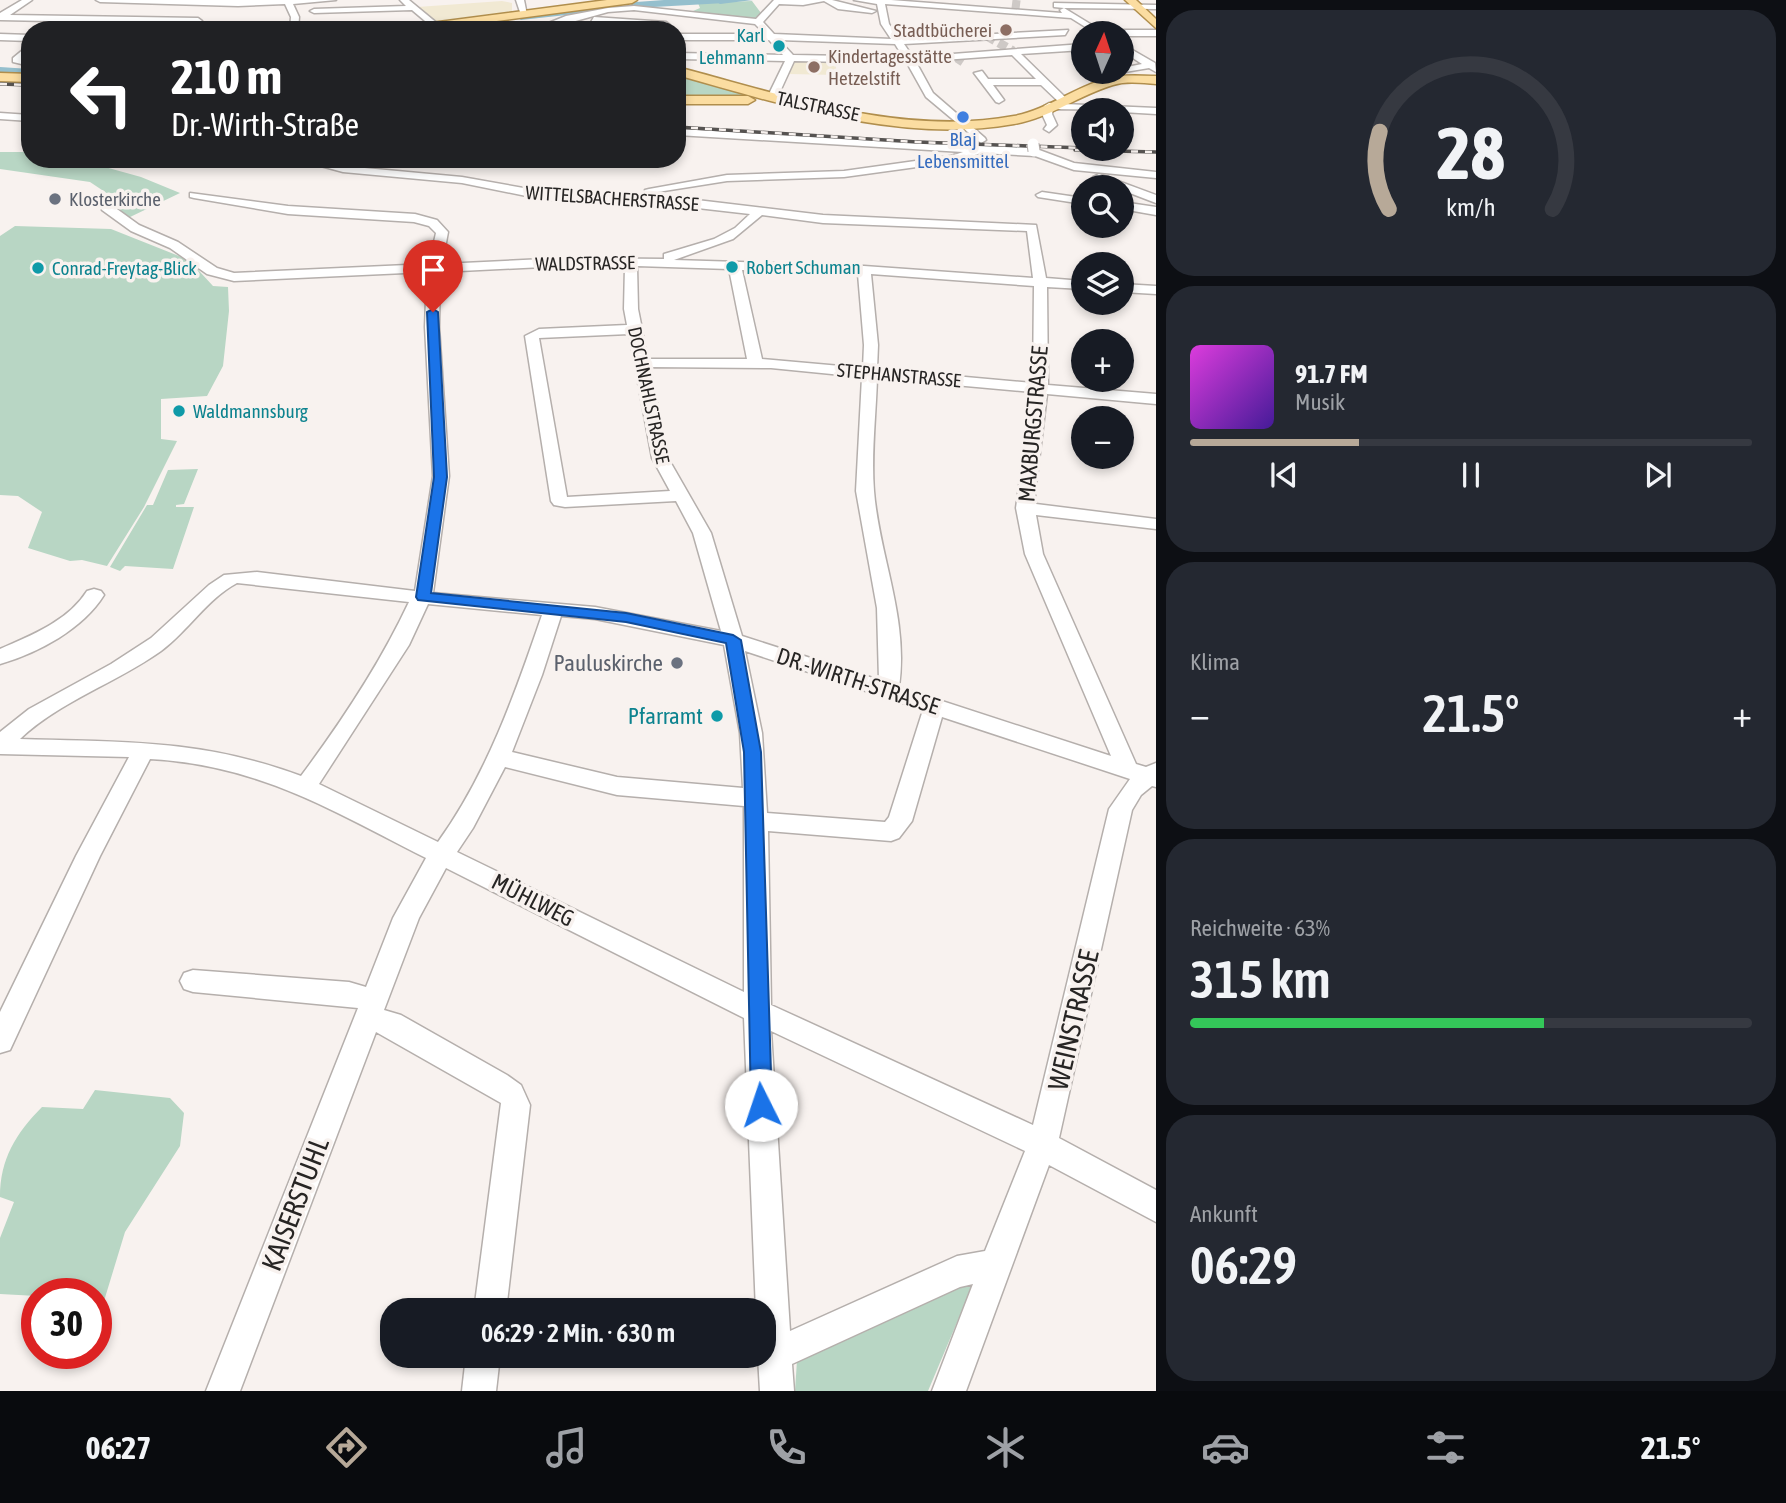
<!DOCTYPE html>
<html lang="de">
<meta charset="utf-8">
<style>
:root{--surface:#171b24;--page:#242831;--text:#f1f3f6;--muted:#9ea1a6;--line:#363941;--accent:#b7a998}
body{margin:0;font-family:"Asap Condensed",sans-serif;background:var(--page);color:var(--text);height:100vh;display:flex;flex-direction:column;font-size:26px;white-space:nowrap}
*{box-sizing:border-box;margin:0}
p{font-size:23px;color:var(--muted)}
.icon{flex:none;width:38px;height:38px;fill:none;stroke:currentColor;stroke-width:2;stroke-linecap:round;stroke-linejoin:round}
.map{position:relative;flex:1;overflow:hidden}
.panel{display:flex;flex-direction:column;gap:10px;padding:10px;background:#0d0f14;width:630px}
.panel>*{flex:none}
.top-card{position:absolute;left:21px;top:21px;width:665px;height:147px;border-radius:28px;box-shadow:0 4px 10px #0003;background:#202124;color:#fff;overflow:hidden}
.needle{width:46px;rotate:3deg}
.tools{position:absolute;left:1071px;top:21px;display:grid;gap:14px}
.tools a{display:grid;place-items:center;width:63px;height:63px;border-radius:50%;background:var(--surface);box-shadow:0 4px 10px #0003;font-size:35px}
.speed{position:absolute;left:21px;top:1278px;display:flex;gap:14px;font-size:35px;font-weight:700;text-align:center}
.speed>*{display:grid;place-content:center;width:91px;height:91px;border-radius:50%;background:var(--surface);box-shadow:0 4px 10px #0003;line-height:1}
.speed .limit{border:10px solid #d22;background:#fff;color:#111}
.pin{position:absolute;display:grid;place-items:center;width:60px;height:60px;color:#fff;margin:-72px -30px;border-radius:50% 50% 50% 0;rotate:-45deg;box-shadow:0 0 7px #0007}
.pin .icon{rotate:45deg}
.me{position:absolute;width:77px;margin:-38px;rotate:356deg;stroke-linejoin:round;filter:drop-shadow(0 0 5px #0008)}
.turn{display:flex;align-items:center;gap:24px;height:147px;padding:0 35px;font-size:32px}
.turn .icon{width:91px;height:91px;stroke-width:2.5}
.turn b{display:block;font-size:49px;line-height:60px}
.big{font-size:52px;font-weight:600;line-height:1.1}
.panel .widget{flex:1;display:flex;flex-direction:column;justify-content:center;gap:10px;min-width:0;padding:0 24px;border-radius:28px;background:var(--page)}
.panel .dial{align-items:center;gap:0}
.dial svg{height:182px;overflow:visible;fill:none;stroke:var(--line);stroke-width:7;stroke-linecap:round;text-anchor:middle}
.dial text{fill:var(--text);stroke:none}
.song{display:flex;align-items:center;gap:21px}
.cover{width:84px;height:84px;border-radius:10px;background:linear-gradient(135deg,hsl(300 70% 55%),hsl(260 70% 35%))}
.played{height:7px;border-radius:4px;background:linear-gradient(90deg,var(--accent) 30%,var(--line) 30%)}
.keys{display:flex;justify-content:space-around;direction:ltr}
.heat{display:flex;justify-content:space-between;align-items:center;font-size:38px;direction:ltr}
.charge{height:10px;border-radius:5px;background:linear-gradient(90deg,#34c759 63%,var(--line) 0)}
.trip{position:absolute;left:380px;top:1298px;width:396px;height:70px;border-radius:28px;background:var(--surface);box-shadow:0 4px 10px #0003;font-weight:600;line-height:70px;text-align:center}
.tab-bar{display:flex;height:112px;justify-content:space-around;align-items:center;background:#090b0e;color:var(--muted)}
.tab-bar .icon{width:49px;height:49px}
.tab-bar .selected{color:var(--accent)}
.tab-bar b{font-size:32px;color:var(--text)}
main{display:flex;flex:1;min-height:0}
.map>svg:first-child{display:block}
.education{fill:#f1e9d3}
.green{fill:#b8d6c4}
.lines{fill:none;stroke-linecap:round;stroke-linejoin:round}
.canal{fill:#95bfcd;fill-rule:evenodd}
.river{fill:#95bfcd;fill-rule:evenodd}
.minor-tunnel{stroke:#cec9c6;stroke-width:9;stroke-dasharray:9 4.5;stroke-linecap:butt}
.minor-casing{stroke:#b5afac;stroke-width:3}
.major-casing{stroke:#b08e4d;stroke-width:3}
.minor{fill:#fff;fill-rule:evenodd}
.major{fill:#fbdda1;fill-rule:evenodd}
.rail-casing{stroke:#565351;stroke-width:3.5}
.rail{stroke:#f8f2ef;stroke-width:2.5;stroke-dasharray:7;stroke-linecap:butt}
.minor-bridge-casing{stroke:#b5afac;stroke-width:13;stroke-linecap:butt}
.minor-bridge{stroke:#fff;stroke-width:11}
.route{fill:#1a73e8;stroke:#114b97;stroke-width:2}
.education-dot{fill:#8d6e63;stroke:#f8f2ef;stroke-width:2.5}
.culture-dot{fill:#0f9aa8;stroke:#f8f2ef;stroke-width:2.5}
.shop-dot{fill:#3f7fe0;stroke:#f8f2ef;stroke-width:2.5}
.worship-dot{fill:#6b7280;stroke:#f8f2ef;stroke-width:2.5}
.labels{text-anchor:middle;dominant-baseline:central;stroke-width:7;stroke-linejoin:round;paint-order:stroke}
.far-education-label{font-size:19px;fill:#785e54;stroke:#f8f2ef;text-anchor:end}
.far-culture-label{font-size:19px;fill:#0d838f;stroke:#f8f2ef;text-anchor:start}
.far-street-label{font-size:19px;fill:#272524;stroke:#f8f2ef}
.far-shop-label{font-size:19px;fill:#366cbe;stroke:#f8f2ef}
.far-worship-label{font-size:19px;fill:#5b616d;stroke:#f8f2ef;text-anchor:start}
.street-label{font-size:23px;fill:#272524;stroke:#f8f2ef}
.worship-label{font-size:23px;fill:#5b616d;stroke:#f8f2ef;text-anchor:end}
.culture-label{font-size:23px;fill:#0d838f;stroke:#f8f2ef;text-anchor:end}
.near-street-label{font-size:28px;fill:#272524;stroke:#f8f2ef}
</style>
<main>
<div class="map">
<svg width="1156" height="1391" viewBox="0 0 1156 1391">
<rect width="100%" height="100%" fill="#f8f2ef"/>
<g class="education">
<path d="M502,1L512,3V12L436,21L417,7Z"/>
<path d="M795,60H835L837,75L789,74Z"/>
</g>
<g class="green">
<path d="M752,1L761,13L754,19L694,15L693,11L700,8L698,3Z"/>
<path d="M678,75L750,95L745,98L677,97Z"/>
<path d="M0,152H30V159H76L141,177L180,193L128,218L112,205L120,202L90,182L0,169Z"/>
<path d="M15,226L111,229L189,260L213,286L228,287L229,311L223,366L207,396L161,399V439L177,441L144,507L107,566L82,560L70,561L28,548L42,512L18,496L0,495V236Z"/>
<path d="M198,469L184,504L176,505V507H194L173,569L125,566L120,571L110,567L147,505H153L168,470Z"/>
<path d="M95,1090L170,1098L184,1113L180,1146L125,1232L104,1301L96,1300V1293H37V1296L0,1294V1238L14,1202L0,1197C0,1159 16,1133 42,1107L83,1109Z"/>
<path d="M977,1275L928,1391H795L797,1360Z"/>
</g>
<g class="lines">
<path class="canal" d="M753,0L720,4L717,2L720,0Z"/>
<g class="river">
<path d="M664,0H731L725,3L636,8L630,5L636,2Z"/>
<path d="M617,4L621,5V9L521,20L515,16L521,12Z"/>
<path d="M0,67L30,69V77L0,75Z"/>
</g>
<g class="minor-tunnel">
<path d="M1012,4L1020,5"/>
<path d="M987,36L1013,51"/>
<path d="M957,58L963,62"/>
</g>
<defs>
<g id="minor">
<path d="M22,0H32L10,15L198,18L202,21L198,24L0,20V13Z"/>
<path d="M96,0H336L293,4L299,17L298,30H290L291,17L285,4L238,6L100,2Z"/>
<path d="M400,0H409L438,24L431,26L412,10L314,13L310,11L314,9L406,6Z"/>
<path d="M516,0H524L527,15H521Z"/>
<path d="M774,0H832L876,11L872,13L838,9L824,1L803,5L779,4L763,22L774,34L891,39L881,24L877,4L854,0H891L1062,13L1060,10L1064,8L1054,7V3L1156,5V9L1064,8L1105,33H1095L1071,18L885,4L889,24L900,39L1068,30L1065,35L904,44L913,57L1083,44V50L1021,54L1067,99L1068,101L1064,104L1156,108V114L1122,112V110L1053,109L1052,114L1057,125L1049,132L1044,129L1047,125L1042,114L1044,106L1049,103L1061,104L1041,85H993L1004,100L999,103L996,102L974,73L982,71L988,79H1036L1012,55L916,62L933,93L985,138L986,140L981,143L926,97L907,63L794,61L778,96L773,99L768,96L785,61L677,59V53L783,55L769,40H677V34H765L755,24L634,10L608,12L543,30L536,28L566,16L608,8L634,6L756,19ZM779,40L895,44L903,57L793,55Z"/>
<path d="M594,17L666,22L670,25L666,28L591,22Z"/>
<path d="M1121,30H1156V36H1122L1117,33Z"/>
<path d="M0,34L30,35V41L0,40Z"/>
<path d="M30,44V52L23,59L30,60V66L13,62V58Z"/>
<path d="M1122,44L1155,63L1156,72L1149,68L1119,73L1122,68L1142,64L1122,51Z"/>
<path d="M0,113L30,115V121L0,119Z"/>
<path d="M677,129L1034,148L1074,163L1156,172V178L1074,170L1035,156L981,153L953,162L844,177L727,181L645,194V190L649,189L727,175L844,171L951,156L963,152L677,135Z"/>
<path d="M295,159H315L343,166L462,177L546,192H610L625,196L680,198L823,215L1036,225L1046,278L1083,281V289L1047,287L1048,385L1156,394V404L1047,394L1035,494L1036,504L1156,519V529L1036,515L1043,554L1136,764L1146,767L1156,763V787L1152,786L1141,795L1132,810L1059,1138L1156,1190V1222L1049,1165L966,1391H932L973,1284L960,1287L792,1364L794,1391H760L758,1356H763V1311H756L744,1018L446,868L419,918L384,1010L401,1015L507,1075L521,1085L530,1105L506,1311H474L501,1103L376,1032L240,1391H206L358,1008L193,992L184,989L180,981L184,973L193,970L349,982L366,987L393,918L426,858C331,810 259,765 150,759L100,856L10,1050L0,1053V1012L76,856L129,757L0,754V732L29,709L111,664L151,638L209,585L224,575L257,572L415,591L433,476L425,327L427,272L234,281L207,274L170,248L131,231L102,210V204H110L139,225L178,242L217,268L234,273L429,264L436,233L429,226L414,222L288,214L194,198L190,197V193L288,206L415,214L437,220L448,232L442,264L564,258L664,259V254L714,239L735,228L750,214L680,206L624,204L609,200H546L462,183L343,172ZM762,215L823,223L1027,231L1033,278L864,266L674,260L733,239ZM564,266H625L624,309L627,325L539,329L525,336L551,501L554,505L565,507L676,501L693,533L721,631L595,607L433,593L449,476L439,327L440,272ZM637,266L729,269L747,359H648L638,309ZM742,270L858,274L864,345L863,368L762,359ZM871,274L1034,286L1033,383L877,369L878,345ZM629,334L652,458L670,491L567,497L539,338ZM650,367L771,368L862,377L856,491L877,608L879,680L742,636L711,533L668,458ZM877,378L1032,392L1016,508L1025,554L1111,756L899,687C909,618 879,556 874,491C871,454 876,415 877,378ZM237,583L409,602C380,664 342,721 301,776C202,739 123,742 20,739C60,701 116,683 161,651C188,631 207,599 237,583ZM428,604L542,615C515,694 487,774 438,842L319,784L409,645ZM561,616L595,619L724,645L740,733L743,788L617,777L512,752L542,675ZM745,651L923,710L889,817L885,822L767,813L762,733ZM942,717L1130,779L1109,809L1033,1125L771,1005L768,831L891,841L899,838L912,821ZM505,767L617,795L744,806V992L457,852L473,828ZM771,1031L1025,1151L985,1251L957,1256L790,1331Z"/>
<path d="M537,159H548L541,165L535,162Z"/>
<path d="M1099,174L1156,195V203L1122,190V187L1095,179L1093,177Z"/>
<path d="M1042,192L1083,198V204L1038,197L1036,195Z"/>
<path d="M1122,202L1156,207V215L1122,209Z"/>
<path d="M1122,284L1156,286V294L1122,292Z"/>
<path d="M94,589L101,591L104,595C83,629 38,653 0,664V649C32,635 68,621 87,591Z"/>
<path d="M466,1356H500L496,1391H462Z"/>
</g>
<g id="major">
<path d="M607,0H637L632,3L428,30H394L400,27Z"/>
<path d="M1125,0H1136L1156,19V28Z"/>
<path d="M677,67C785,95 901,137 1014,116C1047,110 1075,87 1108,78C1124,74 1140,76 1156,76V84C1142,83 1127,81 1113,85C1079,95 1050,118 1014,124C901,144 785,105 677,75Z"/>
<path d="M0,73L30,74V82L0,81Z"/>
<path d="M677,96H748L755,100L748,104H677Z"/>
</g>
</defs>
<use href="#minor" class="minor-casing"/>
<use href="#major" class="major-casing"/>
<use href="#minor" class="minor"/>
<use href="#major" class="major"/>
<defs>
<g id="rail">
<path d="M0,84L30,85"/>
<path d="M677,127L917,142L1083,148"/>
<path d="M1075,150L1156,152"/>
</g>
</defs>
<use href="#rail" class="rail-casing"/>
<use href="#rail" class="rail"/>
<defs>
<path id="minor-bridge" d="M1033,144L1034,151"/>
</defs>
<use href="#minor-bridge" class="minor-bridge-casing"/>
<use href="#minor-bridge" class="minor-bridge"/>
</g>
<path class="route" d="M433,309L438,312L447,477L431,593L626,613L733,635L741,640L761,752L772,1105L769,1112L761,1115L754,1112L751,1105L744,752L726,643L626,622L418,600L416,597L434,477L427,312Z"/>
<g class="education-dot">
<circle cx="1006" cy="30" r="7"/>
<circle cx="814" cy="67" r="7"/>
</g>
<g class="culture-dot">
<circle cx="779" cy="46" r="7"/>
<circle cx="732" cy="267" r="7"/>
<circle cx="38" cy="268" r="7"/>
<circle cx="179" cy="411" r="7"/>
<circle cx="717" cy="716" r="7"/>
</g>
<circle class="shop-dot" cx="963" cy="117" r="7"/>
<g class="worship-dot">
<circle cx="55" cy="199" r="7"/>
<circle cx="677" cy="663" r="7"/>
</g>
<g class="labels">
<g class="far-education-label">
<text x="992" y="30">Stadtbücherei</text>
<text x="828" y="56" text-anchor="start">Kindertagesstätte<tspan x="828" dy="22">Hetzelstift</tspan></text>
</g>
<g class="far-culture-label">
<text x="765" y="35" text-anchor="end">Karl<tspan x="765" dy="22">Lehmann</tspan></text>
<text x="746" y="267">Robert Schuman</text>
<text x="52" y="268">Conrad-Freytag-Blick</text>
<text x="193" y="411">Waldmannsburg</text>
</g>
<g class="far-street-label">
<text transform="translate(818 106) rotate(12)">TALSTRASSE</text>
<text transform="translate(612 198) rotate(4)">WITTELSBACHERSTRASSE</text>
<text transform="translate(585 263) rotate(-1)">WALDSTRASSE</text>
<text transform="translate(899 375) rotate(5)">STEPHANSTRASSE</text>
<text transform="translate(649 395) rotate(78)">DOCHNAHLSTRASSE</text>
</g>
<g class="far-shop-label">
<text x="963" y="139">Blaj<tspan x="963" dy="22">Lebensmittel</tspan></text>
</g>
<g class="far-worship-label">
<text x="69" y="199">Klosterkirche</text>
</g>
<g class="street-label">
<text transform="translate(1033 424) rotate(-85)">MAXBURGSTRASSE</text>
<text transform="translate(858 681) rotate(18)">DR.-WIRTH-STRASSE</text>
<text transform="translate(533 900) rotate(27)">MÜHLWEG</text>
</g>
<g class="worship-label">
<text x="663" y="663">Pauluskirche</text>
</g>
<g class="culture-label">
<text x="703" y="716">Pfarramt</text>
</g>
<g class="near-street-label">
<text transform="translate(1073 1020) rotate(-77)">WEINSTRASSE</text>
<text transform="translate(295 1204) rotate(-69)">KAISERSTUHL</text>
</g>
</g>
</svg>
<div class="tools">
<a><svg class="needle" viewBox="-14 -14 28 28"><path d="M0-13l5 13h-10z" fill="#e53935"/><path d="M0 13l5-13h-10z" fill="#9ea1a6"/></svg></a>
<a><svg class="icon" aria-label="sound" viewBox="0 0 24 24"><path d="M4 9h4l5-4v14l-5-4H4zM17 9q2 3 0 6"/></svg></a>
<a><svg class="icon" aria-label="search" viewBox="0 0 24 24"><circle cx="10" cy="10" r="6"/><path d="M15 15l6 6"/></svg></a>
<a><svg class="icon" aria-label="layers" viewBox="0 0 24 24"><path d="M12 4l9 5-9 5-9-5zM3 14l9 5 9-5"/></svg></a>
<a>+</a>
<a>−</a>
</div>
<div class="speed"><div class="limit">30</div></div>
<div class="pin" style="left:433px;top:312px;background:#d93025"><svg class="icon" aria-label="arrive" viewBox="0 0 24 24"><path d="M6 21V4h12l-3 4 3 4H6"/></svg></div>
<svg class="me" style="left:761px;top:1105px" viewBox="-20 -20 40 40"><circle r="19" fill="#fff"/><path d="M0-13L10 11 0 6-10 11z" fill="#1a73e8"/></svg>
<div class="trip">06:29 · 2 Min. · 630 m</div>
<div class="top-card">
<div class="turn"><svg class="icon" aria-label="left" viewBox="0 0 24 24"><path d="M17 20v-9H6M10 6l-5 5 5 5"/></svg><div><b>210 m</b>Dr.-Wirth-Straße</div></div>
</div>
</div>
<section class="panel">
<div class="widget dial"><svg viewBox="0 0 100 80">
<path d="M14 69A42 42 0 1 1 86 69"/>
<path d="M14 69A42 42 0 0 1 10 35" stroke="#b7a998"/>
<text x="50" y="56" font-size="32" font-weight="700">28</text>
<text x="50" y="72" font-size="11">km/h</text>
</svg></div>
<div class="widget">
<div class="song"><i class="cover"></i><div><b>91.7 FM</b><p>Musik</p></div></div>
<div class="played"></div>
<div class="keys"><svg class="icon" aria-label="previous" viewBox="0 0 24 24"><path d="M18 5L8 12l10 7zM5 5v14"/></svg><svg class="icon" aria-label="pause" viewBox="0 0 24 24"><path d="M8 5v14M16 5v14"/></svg><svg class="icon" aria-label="next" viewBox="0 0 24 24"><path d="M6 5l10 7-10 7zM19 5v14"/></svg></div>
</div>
<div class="widget"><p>Klima</p>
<div class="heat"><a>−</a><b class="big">21.5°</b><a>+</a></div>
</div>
<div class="widget"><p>Reichweite · 63%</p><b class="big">315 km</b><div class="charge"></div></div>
<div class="widget"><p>Ankunft</p><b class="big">06:29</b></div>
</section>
</main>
<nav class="tab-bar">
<b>06:27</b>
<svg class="icon selected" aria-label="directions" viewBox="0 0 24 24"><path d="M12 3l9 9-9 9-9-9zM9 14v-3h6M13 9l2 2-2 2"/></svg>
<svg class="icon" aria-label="music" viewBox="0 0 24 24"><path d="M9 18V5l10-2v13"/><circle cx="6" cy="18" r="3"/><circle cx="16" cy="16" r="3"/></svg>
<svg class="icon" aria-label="phone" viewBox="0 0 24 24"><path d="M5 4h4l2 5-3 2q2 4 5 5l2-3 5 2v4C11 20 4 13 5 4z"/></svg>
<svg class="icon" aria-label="climate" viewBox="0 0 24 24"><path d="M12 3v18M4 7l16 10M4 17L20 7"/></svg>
<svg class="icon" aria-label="car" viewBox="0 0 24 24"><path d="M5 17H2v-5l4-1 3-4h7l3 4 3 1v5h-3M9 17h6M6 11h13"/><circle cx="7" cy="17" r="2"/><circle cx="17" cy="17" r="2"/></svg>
<svg class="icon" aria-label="filters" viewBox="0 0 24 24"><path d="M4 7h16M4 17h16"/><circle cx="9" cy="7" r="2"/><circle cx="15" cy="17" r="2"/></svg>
<b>21.5°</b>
</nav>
